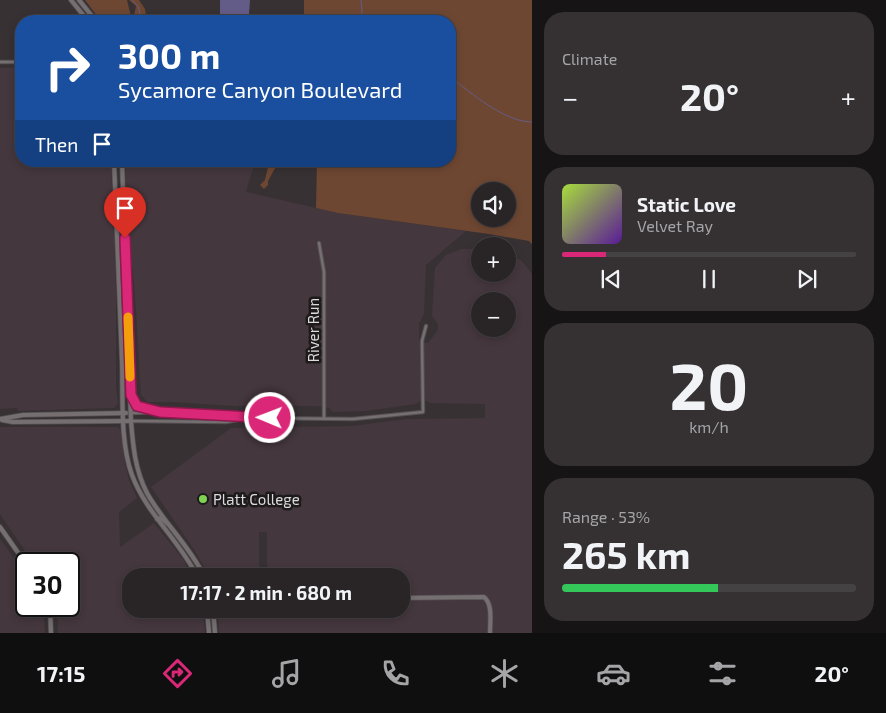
<!DOCTYPE html>
<meta charset="utf-8">
<style>
:root{--surface:#292527;--page:#353133;--text:#f1f3f6;--muted:#a5a5a7;--line:#454244;--accent:#db2777}
body{margin:0;font-family:"Exo 2",sans-serif;background:var(--page);color:var(--text);height:100vh;display:flex;flex-direction:column;font-size:19px;white-space:nowrap}
*{box-sizing:border-box;margin:0}
p{font-size:16px;color:var(--muted)}
.icon{flex:none;width:28px;height:28px;fill:none;stroke:currentColor;stroke-width:2;stroke-linecap:round;stroke-linejoin:round}
.map{position:relative;flex:1;overflow:hidden}
.drawer{display:flex;flex-direction:column;gap:12px;padding:12px;background:#171415;width:354px}
.drawer>*{flex:none}
.hud{position:absolute;left:15px;top:15px;width:441px;height:152px;border-radius:20px;box-shadow:0 2px 8px #0003,0 0 0 1px var(--line);background:#1a4fa0;color:#fff;overflow:hidden}
.tools{position:absolute;left:471px;top:182px;display:grid;gap:10px}
.tools a{display:grid;place-items:center;width:45px;height:45px;border-radius:50%;background:var(--surface);box-shadow:0 2px 8px #0003,0 0 0 1px var(--line);font-size:25px}
.speed{position:absolute;left:15px;top:552px;display:flex;gap:10px;font-size:25px;font-weight:700;text-align:center}
.speed>*{display:grid;place-content:center;width:65px;height:65px;border-radius:50%;background:var(--surface);box-shadow:0 2px 8px #0003,0 0 0 1px var(--line);line-height:1}
.speed .limit{border:2px solid #111;border-radius:8px;background:#fff;color:#111}
.pin{position:absolute;display:grid;place-items:center;width:42px;height:42px;color:#fff;margin:-51px -21px;border-radius:50% 50% 50% 0;rotate:-45deg;box-shadow:0 0 5px #0007}
.pin .icon{rotate:45deg}
.me{position:absolute;width:55px;margin:-28px;rotate:271deg;stroke-linejoin:round;filter:drop-shadow(0 0 4px #0008)}
.turn{display:flex;align-items:center;gap:18px;height:105px;padding:0 20px;font-size:22px}
.turn .icon{width:65px;height:65px;stroke-width:2.5}
.turn b{display:block;font-size:35px;line-height:42px}
.then{display:flex;align-items:center;height:48px;padding:0 20px;background:#0003;gap:10px;font-size:19px}
.big{font-size:38px;font-weight:700;line-height:1.1}
.drawer .tile{flex:1;display:flex;flex-direction:column;justify-content:center;gap:8px;min-width:0;padding:0 18px;border-radius:20px;background:var(--page)}
.drawer .dial{align-items:center;gap:0}
.dial b{font-size:65px;line-height:1}
.song{display:flex;align-items:center;gap:15px}
.cover{width:60px;height:60px;border-radius:8px;background:linear-gradient(135deg,hsl(80 70% 55%),hsl(270 70% 35%))}
.played{height:5px;border-radius:2px;background:linear-gradient(90deg,var(--accent) 15%,var(--line) 15%)}
.keys{display:flex;justify-content:space-around;direction:ltr}
.heat{display:flex;justify-content:space-between;align-items:center;font-size:28px;direction:ltr}
.charge{height:8px;border-radius:4px;background:linear-gradient(90deg,#34c759 53%,var(--line) 0)}
.trip{position:absolute;left:122px;top:568px;width:288px;height:50px;border-radius:20px;background:var(--surface);box-shadow:0 2px 8px #0003,0 0 0 1px var(--line);font-weight:700;line-height:50px;text-align:center}
.menu{display:flex;height:80px;justify-content:space-around;align-items:center;background:#100f10;color:var(--muted)}
.menu .icon{width:35px;height:35px}
.menu .selected{color:var(--accent)}
.menu b{font-size:22px;color:var(--text)}
main{display:flex;flex:1;min-height:0}
.map>svg:first-child{display:block}
.built{fill:#44373d;fill-rule:evenodd}
.green{fill:#6e4732;fill-rule:evenodd}
.water{fill:#645c88}
.lines{fill:none;stroke-linecap:round;stroke-linejoin:round}
.stream{stroke:#645c88;stroke-width:1}
.street-casing{stroke:#544f51;stroke-width:4.5}
.secondary-casing{stroke:#544f51;stroke-width:5.5}
.street{stroke:#766f72;stroke-width:2.5}
.secondary{stroke:#766f72;stroke-width:4}
.route-casing{stroke:#8e194d;stroke-width:12}
.route{stroke:#db2777;stroke-width:9}
.slow{stroke:#f59e0b;stroke-width:9}
.poi-dot{fill:#7ed153;stroke:#1d1a1b;stroke-width:2}
.labels{text-anchor:middle;dominant-baseline:central;stroke-width:5;stroke-linejoin:round;paint-order:stroke}
.street-label{font-size:15px;fill:#dedadc;stroke:#1d1a1b}
.poi-label{font-size:15px;fill:#dedadc;stroke:#1d1a1b;text-anchor:start}
</style>
<main>
<div class="map">
<svg width="533" height="633" viewBox="0 0 533 633">
<rect width="100%" height="100%" fill="#373134"/>
<g class="built">
<path d="M21,67V161H110L111,163L116,287V385L118,404L114,408L18,411L17,408L0,409V68Z"/>
<path d="M125,161H255L246,192L338,213L466,231L426,265L424,314L419,324V343H428L438,330V324L432,316L435,268L446,255L461,249H480V274H508V255L521,260L533,275L532,633H219L218,612L232,609H401V576H267V532H259V576H209L195,551L151,487L231,428L352,426L406,419L485,418V404L429,403L428,401H420L416,404L366,411L333,412L329,408L316,406H234L172,402H147L141,395L136,311L133,272L129,250ZM480,301H508V329H480Z"/>
<path d="M0,427H118L121,431L124,458L129,480L137,498L119,512L120,547L154,523L183,559L192,576H131V609H203L205,633H58L57,606H69V564H34L0,514Z"/>
<path d="M0,539L26,574V606H43L45,633H0Z"/>
</g>
<g class="green">
<path d="M85,0H127L132,21H101Z"/>
<path d="M129,0H139L145,9L147,21H137L134,16L136,6Z"/>
<path d="M304,0H532V244L529,241L489,234L338,213L316,208L317,161H450V21H304ZM480,191H508V219H480Z"/>
<path d="M272,161H279L268,181V185L264,189L260,185L265,180L269,163Z"/>
</g>
<path class="water" d="M220,0H250L249,14L244,18L224,16L220,14Z"/>
<g class="lines">
<g class="stream">
<path d="M132,0L138,6L142,21"/>
<path d="M361,21L362,11L361,0"/>
<path d="M450,77C472,93 505,123 533,122"/>
</g>
<defs>
<g id="street">
<path d="M0,62H21"/>
<path d="M319,243L324,272V418"/>
<path d="M131,413L179,412L227,415L254,418L353,419L423,412L422,341L426,326"/>
<path d="M132,421L226,422L243,419"/>
</g>
<g id="secondary">
<path d="M71,0L88,21"/>
<path d="M79,0L96,21"/>
<path d="M114,161C117,228 119,295 122,362C123,396 120,443 132,475C146,513 179,540 197,576"/>
<path d="M122,161L131,421C133,446 135,470 147,493C163,522 189,545 204,576"/>
<path d="M132,397L139,407L160,412"/>
<path d="M0,419L23,415L126,413"/>
<path d="M2,420L13,422L131,421"/>
<path d="M157,519L161,518L168,524"/>
<path d="M0,527L26,564"/>
<path d="M401,598L484,597C493,604 490,622 490,633"/>
<path d="M50,606L51,633"/>
<path d="M207,609L209,633"/>
<path d="M213,609L215,633"/>
</g>
</defs>
<use href="#street" class="street-casing"/>
<use href="#secondary" class="secondary-casing"/>
<use href="#street" class="street"/>
<use href="#secondary" class="secondary"/>
</g>
<g class="lines">
<defs>
<path id="route" d="M125,238L131,395L137,406L160,412L270,418"/>
</defs>
<use href="#route" class="route-casing"/>
<use href="#route" class="route"/>
<path class="slow" d="M128,317L130,377"/>
</g>
<circle class="poi-dot" cx="203" cy="499" r="5"/>
<g class="labels">
<g class="street-label">
<text transform="translate(313 330) rotate(-90)">River Run</text>
</g>
<g class="poi-label">
<text x="213" y="499">Platt College</text>
</g>
</g>
</svg>
<div class="tools">
<a><svg class="icon" aria-label="sound" viewBox="0 0 24 24"><path d="M4 9h4l5-4v14l-5-4H4zM17 9q2 3 0 6"/></svg></a>
<a>+</a>
<a>−</a>
</div>
<div class="speed"><div class="limit">30</div></div>
<div class="pin" style="left:125px;top:238px;background:#d93025"><svg class="icon" aria-label="arrive" viewBox="0 0 24 24"><path d="M6 21V4h12l-3 4 3 4H6"/></svg></div>
<svg class="me" style="left:270px;top:418px" viewBox="-20 -20 40 40"><circle r="17" fill="#db2777" stroke="#fff" stroke-width="3"/><path d="M0-11L8 9 0 5-8 9z" fill="#fff"/></svg>
<div class="trip">17:17 · 2 min · 680 m</div>
<div class="hud">
<div class="turn"><svg class="icon" aria-label="right" viewBox="0 0 24 24"><path d="M7 20v-9h11M14 6l5 5-5 5"/></svg><div><b>300 m</b>Sycamore Canyon Boulevard</div></div>
<div class="then">Then<svg class="icon" aria-label="arrive" viewBox="0 0 24 24"><path d="M6 21V4h12l-3 4 3 4H6"/></svg></div>
</div>
</div>
<section class="drawer">
<div class="tile"><p>Climate</p>
<div class="heat"><a>−</a><b class="big">20°</b><a>+</a></div>
</div>
<div class="tile">
<div class="song"><i class="cover"></i><div><b>Static Love</b><p>Velvet Ray</p></div></div>
<div class="played"></div>
<div class="keys"><svg class="icon" aria-label="previous" viewBox="0 0 24 24"><path d="M18 5L8 12l10 7zM5 5v14"/></svg><svg class="icon" aria-label="pause" viewBox="0 0 24 24"><path d="M8 5v14M16 5v14"/></svg><svg class="icon" aria-label="next" viewBox="0 0 24 24"><path d="M6 5l10 7-10 7zM19 5v14"/></svg></div>
</div>
<div class="tile dial"><b>20</b><p>km/h</p></div>
<div class="tile"><p>Range · 53%</p><b class="big">265 km</b><div class="charge"></div></div>
</section>
</main>
<nav class="menu">
<b>17:15</b>
<svg class="icon selected" aria-label="directions" viewBox="0 0 24 24"><path d="M12 3l9 9-9 9-9-9zM9 14v-3h6M13 9l2 2-2 2"/></svg>
<svg class="icon" aria-label="music" viewBox="0 0 24 24"><path d="M9 18V5l10-2v13"/><circle cx="6" cy="18" r="3"/><circle cx="16" cy="16" r="3"/></svg>
<svg class="icon" aria-label="phone" viewBox="0 0 24 24"><path d="M5 4h4l2 5-3 2q2 4 5 5l2-3 5 2v4C11 20 4 13 5 4z"/></svg>
<svg class="icon" aria-label="climate" viewBox="0 0 24 24"><path d="M12 3v18M4 7l16 10M4 17L20 7"/></svg>
<svg class="icon" aria-label="car" viewBox="0 0 24 24"><path d="M5 17H2v-5l4-1 3-4h7l3 4 3 1v5h-3M9 17h6M6 11h13"/><circle cx="7" cy="17" r="2"/><circle cx="17" cy="17" r="2"/></svg>
<svg class="icon" aria-label="filters" viewBox="0 0 24 24"><path d="M4 7h16M4 17h16"/><circle cx="9" cy="7" r="2"/><circle cx="15" cy="17" r="2"/></svg>
<b>20°</b>
</nav>
